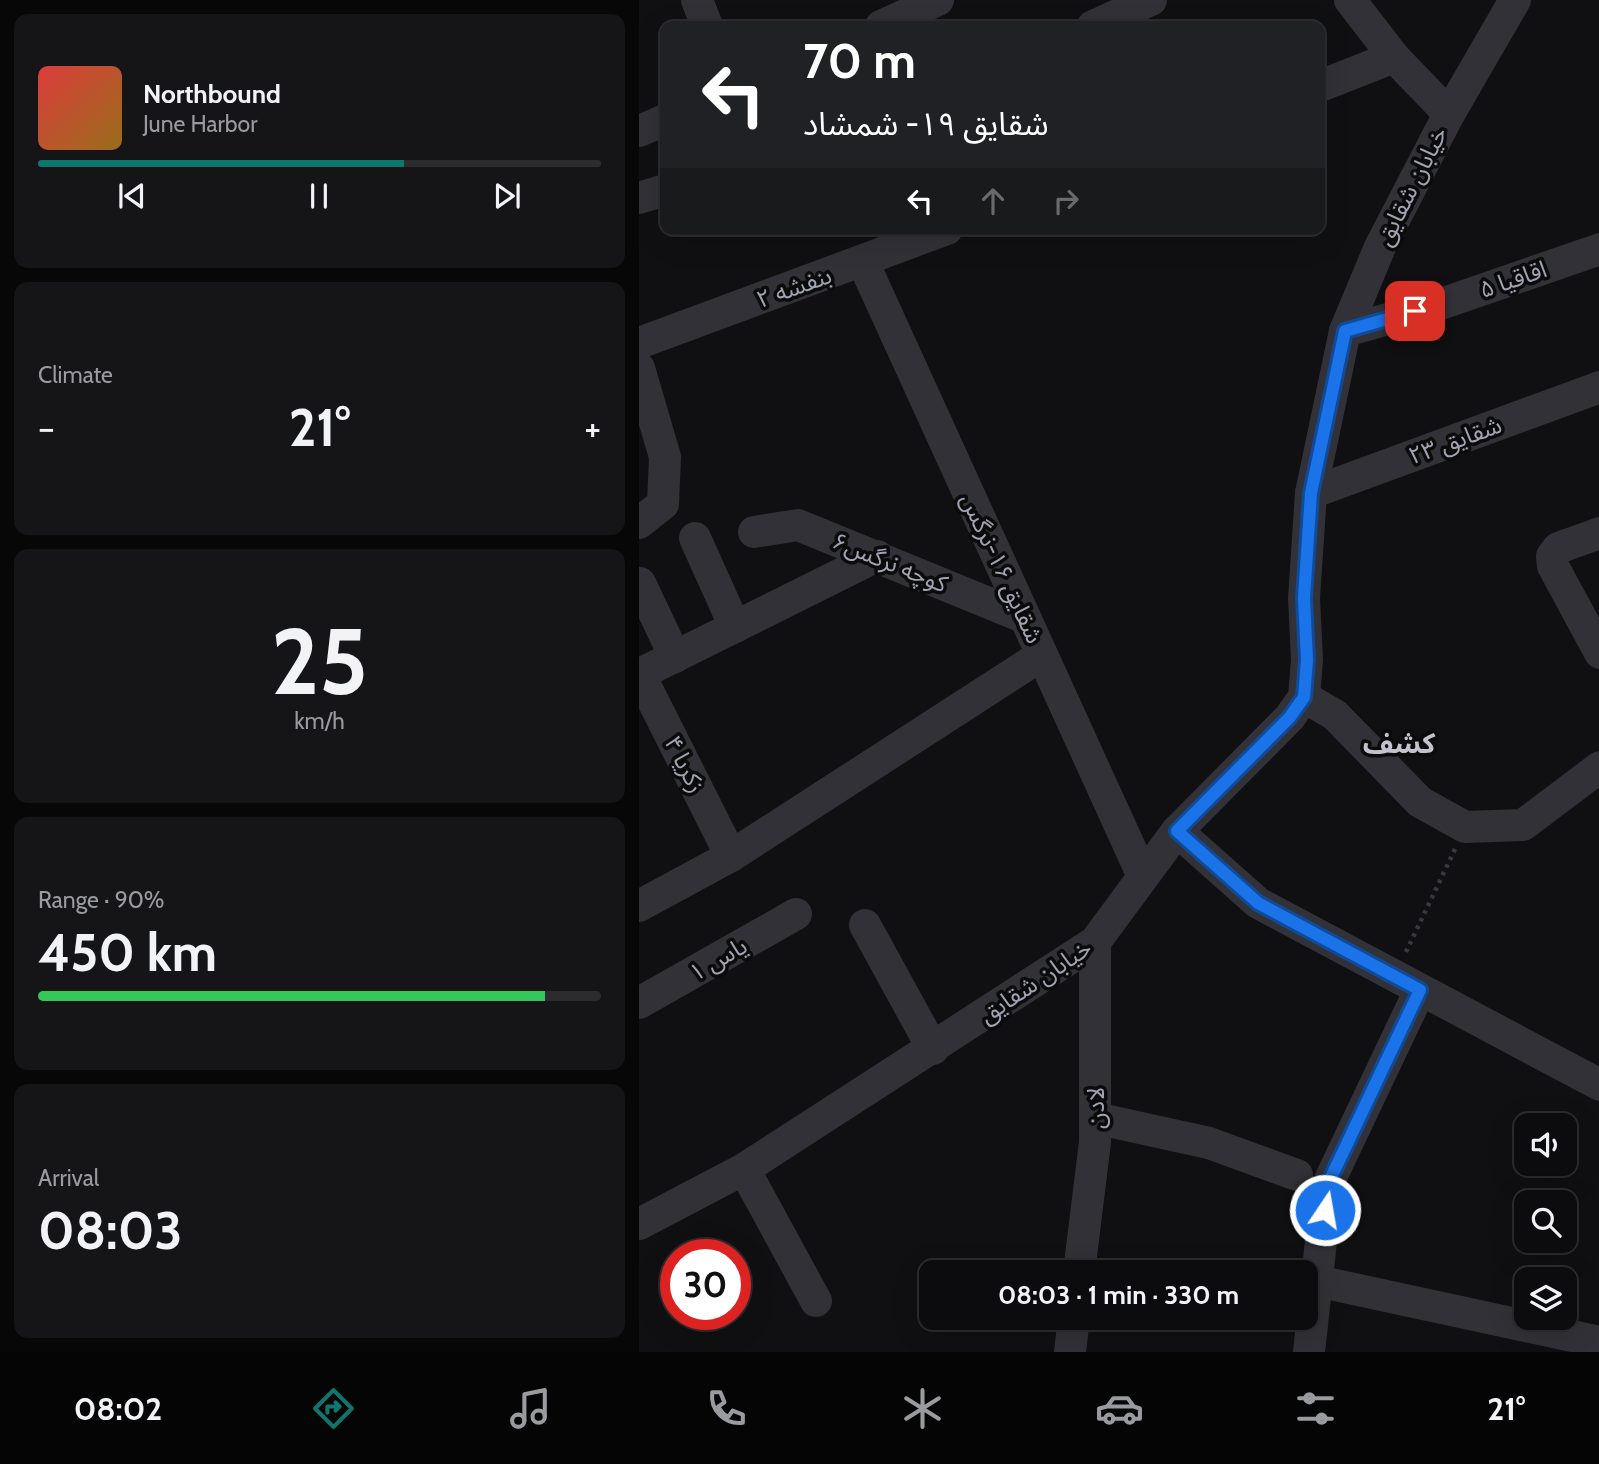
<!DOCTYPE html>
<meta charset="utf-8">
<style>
:root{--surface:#0c0c0e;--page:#151517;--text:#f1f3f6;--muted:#9a9b9e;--line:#2c2c2e;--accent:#0f766e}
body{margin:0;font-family:Cabin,"Noto Sans Arabic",sans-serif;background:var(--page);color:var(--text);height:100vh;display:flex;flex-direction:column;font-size:26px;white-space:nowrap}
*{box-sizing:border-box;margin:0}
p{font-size:23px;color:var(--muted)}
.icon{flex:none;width:38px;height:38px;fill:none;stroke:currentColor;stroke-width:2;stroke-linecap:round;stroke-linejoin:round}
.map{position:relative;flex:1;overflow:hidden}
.side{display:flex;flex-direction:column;gap:14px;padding:14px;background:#070708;width:639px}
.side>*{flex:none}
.guide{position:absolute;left:21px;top:21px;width:665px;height:214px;border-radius:14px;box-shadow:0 7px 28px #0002,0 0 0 2px var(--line);background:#202124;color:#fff;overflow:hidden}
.controls{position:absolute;left:875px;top:1113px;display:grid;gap:14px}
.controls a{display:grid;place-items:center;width:63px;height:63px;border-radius:14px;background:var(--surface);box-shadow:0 7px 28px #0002,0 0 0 2px var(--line);font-size:35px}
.speed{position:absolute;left:21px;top:1239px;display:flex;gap:14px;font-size:35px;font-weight:700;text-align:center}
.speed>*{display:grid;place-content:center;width:91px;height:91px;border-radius:50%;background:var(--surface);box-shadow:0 7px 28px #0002,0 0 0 2px var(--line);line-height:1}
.speed .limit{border:10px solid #d22;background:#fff;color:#111}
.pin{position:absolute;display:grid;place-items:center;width:60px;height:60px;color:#fff;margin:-30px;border-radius:14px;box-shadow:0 4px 10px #0006}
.me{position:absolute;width:77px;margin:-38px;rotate:12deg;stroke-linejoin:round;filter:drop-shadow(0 0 5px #0008)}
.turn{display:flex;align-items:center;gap:24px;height:147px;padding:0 28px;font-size:32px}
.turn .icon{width:91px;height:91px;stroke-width:2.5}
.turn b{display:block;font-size:49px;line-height:60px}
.lanes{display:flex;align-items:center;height:66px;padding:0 28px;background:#0003;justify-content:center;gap:35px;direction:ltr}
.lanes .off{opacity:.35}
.big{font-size:52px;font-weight:700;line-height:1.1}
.side .widget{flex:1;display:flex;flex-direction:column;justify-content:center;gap:10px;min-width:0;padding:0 24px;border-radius:14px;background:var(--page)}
.side .dial{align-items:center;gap:0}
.dial b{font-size:91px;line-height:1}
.song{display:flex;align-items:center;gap:21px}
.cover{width:84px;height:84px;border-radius:10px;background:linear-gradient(135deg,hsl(0 70% 55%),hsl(40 70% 35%))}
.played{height:7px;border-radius:4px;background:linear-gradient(90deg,var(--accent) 65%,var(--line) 65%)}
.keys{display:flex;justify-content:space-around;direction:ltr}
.heat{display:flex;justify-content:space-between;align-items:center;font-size:38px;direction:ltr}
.charge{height:10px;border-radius:5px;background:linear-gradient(90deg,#34c759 90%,var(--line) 0)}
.trip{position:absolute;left:280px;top:1260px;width:399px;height:70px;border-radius:14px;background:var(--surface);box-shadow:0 7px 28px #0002,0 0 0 2px var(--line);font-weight:700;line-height:70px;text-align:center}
.menu{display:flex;height:112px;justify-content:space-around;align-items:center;background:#050506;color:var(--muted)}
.menu .icon{width:49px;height:49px}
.menu .on{color:var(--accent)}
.menu b{font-size:32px;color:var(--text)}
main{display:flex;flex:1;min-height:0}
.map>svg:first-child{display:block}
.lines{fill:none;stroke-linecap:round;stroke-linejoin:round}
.path{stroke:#37383e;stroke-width:4.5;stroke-dasharray:3.5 5;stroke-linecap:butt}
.minor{stroke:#313137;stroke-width:32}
.route-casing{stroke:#114b97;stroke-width:18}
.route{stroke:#1a73e8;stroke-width:12}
.labels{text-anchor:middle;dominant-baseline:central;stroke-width:7;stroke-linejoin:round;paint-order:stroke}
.street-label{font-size:24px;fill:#a0a3b4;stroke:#0b0b0c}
.quarter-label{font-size:28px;font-weight:bold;fill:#c1c3cf;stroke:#0b0b0c}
</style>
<main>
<section class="side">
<div class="widget">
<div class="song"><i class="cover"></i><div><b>Northbound</b><p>June Harbor</p></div></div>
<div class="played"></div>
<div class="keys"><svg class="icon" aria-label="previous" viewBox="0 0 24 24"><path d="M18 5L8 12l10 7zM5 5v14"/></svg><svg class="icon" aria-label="pause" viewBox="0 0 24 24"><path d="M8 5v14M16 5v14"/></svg><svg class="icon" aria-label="next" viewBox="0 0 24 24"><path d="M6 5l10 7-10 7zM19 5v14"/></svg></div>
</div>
<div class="widget"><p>Climate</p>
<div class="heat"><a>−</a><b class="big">21°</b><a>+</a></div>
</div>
<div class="widget dial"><b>25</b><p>km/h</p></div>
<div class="widget"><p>Range · 90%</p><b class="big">450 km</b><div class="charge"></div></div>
<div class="widget"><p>Arrival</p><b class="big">08:03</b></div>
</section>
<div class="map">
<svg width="961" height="1352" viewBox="0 0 961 1352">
<rect width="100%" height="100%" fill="#101012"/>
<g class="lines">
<path class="path" d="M767,952L816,849"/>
<g class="minor">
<path d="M58,0L68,26"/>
<path d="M711,0L755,57L810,114"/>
<path d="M242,26L299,0"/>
<path d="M454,26L512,0"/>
<path d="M681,86L755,57"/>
<path d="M0,131L26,120"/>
<path d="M0,198L26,190"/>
<path d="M224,262L503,874"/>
<path d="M706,331L799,305L961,249"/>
<path d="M0,343L308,229"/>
<path d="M0,368L26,457L24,504L0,523"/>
<path d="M672,493L961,387"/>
<path d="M115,532L159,525L384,617"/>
<path d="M961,533L919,548L913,556L914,566L961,653"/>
<path d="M56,538L96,627"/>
<path d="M1,583L36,657"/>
<path d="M0,673L92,856"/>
<path d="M1,674L238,556"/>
<path d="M665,697L696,715L781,802L826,827L884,825L961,767"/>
<path d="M538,831L619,903L961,1085"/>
<path d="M0,906L92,856L403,655"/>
<path d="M226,925L294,1049"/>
<path d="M0,1003L157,914"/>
<path d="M456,1118L570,1143L658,1175"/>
<path d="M105,1169L177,1301"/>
<path d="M0,1224L105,1169L456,942L538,831L651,717L665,697L668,660L665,598L672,493L706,331L741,247L810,114L876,0"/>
<path d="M440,1272L456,1142V942"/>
<path d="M678,1281L961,1342"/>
<path d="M431,1352L435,1318"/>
<path d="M670,1352L688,1186L781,990"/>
</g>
</g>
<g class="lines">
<defs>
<path id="route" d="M686,1210L688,1186L781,990L619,903L538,831L651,717L665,697L668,660L665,598L672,493L706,331L776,311"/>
</defs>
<use href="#route" class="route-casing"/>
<use href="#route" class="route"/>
</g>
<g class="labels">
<g class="street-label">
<text transform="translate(772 186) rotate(-63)">خیابان شقایق</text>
<text transform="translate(874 279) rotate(-19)">اقاقیا ۵</text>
<text transform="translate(155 287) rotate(-20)">بنفشه ۲</text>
<text transform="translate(816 440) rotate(-20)">شقایق ۲۳</text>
<text transform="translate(251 562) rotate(22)">کوچه نرگس۶</text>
<text transform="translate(363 568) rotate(65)">شقایق ۱۶-نرگس</text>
<text transform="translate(46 764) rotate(63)">زکریا ۴</text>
<text transform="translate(79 959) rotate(-30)">یاس ۱</text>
<text transform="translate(396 981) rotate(-34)">خیابان شقایق</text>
<text transform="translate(456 1108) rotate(-90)">لادن</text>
</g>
<g class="quarter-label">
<text x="760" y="743">کشف</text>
</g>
</g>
</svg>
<div class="controls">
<a><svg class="icon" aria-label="sound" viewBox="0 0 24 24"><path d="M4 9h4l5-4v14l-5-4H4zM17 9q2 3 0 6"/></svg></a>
<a><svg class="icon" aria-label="search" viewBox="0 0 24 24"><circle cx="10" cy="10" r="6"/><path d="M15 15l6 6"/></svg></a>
<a><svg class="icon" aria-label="layers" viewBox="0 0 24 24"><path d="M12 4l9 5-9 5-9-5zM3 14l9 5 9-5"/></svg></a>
</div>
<div class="speed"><div class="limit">30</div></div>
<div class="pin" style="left:776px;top:311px;background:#d93025"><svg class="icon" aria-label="arrive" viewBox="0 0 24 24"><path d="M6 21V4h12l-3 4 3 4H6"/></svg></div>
<svg class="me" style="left:686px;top:1210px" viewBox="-20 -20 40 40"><circle r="17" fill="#1a73e8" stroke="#fff" stroke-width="3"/><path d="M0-11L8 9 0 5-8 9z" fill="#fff"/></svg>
<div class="trip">08:03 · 1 min · 330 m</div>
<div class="guide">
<div class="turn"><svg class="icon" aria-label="left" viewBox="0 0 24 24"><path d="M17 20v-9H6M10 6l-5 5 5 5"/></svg><div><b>70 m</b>شقایق ۱۹- شمشاد</div></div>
<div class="lanes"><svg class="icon" aria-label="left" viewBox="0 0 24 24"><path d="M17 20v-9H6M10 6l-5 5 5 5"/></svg><svg class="icon off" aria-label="ahead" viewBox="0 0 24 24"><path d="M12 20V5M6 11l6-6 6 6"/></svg><svg class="icon off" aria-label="right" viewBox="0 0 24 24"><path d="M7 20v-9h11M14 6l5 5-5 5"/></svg></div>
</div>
</div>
</main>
<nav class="menu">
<b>08:02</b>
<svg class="icon on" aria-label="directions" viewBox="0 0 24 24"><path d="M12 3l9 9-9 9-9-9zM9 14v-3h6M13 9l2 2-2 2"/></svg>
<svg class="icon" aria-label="music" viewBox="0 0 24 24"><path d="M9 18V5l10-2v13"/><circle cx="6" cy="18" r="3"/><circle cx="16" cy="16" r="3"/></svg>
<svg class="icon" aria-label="phone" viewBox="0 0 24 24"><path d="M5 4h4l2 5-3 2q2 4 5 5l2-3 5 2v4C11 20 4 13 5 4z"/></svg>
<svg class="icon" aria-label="climate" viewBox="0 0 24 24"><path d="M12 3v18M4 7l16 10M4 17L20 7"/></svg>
<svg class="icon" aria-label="car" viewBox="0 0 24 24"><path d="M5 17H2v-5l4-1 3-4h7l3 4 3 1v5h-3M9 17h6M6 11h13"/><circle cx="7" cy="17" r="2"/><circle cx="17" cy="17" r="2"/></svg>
<svg class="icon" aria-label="filters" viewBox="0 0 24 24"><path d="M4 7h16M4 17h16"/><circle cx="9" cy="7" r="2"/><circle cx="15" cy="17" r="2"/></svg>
<b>21°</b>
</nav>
